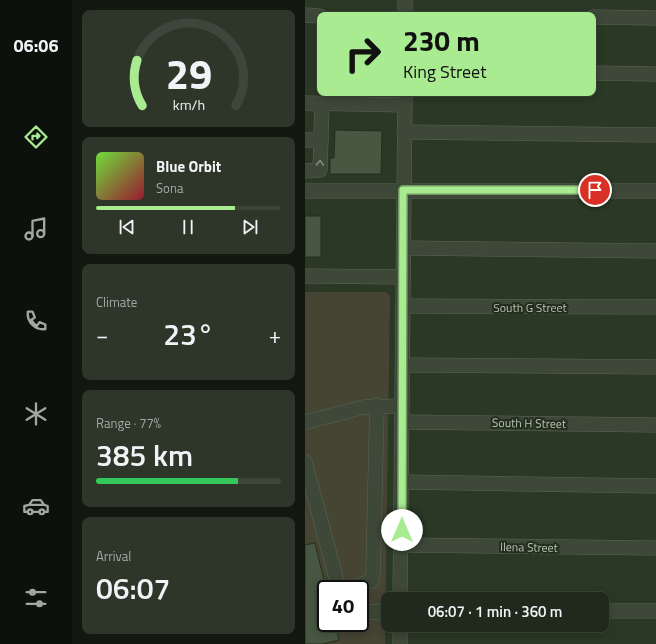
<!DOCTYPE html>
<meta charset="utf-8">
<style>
:root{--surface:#202a1c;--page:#2d3629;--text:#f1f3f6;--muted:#a2a7a3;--line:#3d463b;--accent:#a9eb91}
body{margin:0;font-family:"Titillium Web",sans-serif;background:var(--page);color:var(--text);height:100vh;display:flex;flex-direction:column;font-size:15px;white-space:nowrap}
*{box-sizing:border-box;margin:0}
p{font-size:13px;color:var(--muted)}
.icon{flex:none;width:22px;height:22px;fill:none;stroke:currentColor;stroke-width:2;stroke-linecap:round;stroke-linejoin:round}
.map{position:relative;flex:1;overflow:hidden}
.sheet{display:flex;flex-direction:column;gap:10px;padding:10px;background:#12170f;width:233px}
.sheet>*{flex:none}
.top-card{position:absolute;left:12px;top:12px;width:279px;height:84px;border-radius:8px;box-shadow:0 2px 10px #0003,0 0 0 1px var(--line);background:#a9eb91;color:#111;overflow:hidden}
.speed{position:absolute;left:12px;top:580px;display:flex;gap:8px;font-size:20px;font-weight:700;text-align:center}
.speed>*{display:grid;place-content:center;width:52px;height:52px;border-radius:50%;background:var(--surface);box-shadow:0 2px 10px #0003,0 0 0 1px var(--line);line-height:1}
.speed .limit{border:2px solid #111;border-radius:6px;background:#fff;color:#111}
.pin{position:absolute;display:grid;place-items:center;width:34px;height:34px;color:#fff;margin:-17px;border:2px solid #fff;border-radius:50%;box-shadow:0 1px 4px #0007}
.me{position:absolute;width:44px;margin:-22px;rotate:0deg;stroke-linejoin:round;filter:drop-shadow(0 0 3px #0008)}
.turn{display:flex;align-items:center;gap:14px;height:84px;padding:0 20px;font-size:18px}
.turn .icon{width:52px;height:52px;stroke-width:2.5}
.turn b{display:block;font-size:28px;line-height:34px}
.big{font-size:30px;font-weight:600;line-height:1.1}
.sheet .card{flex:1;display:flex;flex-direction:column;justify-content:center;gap:6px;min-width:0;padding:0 14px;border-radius:8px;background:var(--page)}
.sheet .dial{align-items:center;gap:0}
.dial svg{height:104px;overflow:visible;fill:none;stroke:var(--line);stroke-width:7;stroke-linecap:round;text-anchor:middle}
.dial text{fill:var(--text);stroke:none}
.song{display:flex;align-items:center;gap:12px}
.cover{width:48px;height:48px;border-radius:6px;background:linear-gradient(135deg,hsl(100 70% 55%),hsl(350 70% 35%))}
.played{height:4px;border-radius:2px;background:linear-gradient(90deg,var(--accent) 75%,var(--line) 75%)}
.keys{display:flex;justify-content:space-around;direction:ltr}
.heat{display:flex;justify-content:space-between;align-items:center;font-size:22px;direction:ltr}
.charge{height:6px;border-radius:3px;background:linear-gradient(90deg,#34c759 77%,var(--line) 0)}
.trip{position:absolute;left:76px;top:592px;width:228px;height:40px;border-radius:8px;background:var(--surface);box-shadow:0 2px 10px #0003,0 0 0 1px var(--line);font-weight:600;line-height:40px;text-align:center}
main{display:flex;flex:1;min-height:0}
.tab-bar{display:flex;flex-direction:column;width:72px;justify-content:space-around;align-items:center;background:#0d110b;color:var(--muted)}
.tab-bar .icon{width:28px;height:28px}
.tab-bar .active{color:var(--accent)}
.tab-bar b{font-size:18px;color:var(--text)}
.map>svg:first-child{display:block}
.green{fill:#464533;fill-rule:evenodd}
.building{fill:#485741;stroke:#242f1f}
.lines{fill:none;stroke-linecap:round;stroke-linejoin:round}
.minor-casing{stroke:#5b6656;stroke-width:15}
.minor{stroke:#3d4838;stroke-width:14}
.oneway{stroke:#818c7c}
.route-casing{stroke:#6e995e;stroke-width:10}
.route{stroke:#a9eb91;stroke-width:7}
.labels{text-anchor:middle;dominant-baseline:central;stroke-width:4;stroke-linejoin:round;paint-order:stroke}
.street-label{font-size:12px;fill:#b8c4b3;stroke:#222d1d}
</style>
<main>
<nav class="tab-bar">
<b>06:06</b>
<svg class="icon active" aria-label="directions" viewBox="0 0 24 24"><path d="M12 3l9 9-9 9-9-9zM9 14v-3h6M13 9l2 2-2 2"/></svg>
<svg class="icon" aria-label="music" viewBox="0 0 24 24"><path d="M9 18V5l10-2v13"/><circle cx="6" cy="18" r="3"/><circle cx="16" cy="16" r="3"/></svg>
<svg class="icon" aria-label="phone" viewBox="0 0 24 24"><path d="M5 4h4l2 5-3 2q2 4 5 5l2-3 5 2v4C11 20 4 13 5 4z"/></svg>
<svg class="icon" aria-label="climate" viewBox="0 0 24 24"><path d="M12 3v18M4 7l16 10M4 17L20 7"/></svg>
<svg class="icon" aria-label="car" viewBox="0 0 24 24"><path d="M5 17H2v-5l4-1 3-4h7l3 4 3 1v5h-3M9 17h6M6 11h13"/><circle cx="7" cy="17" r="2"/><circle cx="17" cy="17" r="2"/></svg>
<svg class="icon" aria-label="filters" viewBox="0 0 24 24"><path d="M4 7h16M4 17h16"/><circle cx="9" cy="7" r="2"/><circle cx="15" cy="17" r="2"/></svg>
</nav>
<section class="sheet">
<div class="card dial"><svg viewBox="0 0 100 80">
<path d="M14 69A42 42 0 1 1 86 69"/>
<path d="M14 69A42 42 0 0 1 10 34" stroke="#a9eb91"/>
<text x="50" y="56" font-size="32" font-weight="700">29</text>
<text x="50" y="72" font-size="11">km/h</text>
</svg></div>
<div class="card">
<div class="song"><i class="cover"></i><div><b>Blue Orbit</b><p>Sona</p></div></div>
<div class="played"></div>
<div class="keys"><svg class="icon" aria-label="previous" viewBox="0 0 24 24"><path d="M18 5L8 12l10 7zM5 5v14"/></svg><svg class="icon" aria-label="pause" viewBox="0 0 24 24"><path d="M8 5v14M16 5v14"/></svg><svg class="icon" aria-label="next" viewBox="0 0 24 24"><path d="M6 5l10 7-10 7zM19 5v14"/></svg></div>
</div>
<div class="card"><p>Climate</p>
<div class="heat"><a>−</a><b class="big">23°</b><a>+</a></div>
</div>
<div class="card"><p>Range · 77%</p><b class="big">385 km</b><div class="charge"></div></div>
<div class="card"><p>Arrival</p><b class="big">06:07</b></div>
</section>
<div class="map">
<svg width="351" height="644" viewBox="0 0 351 644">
<rect width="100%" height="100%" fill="#2a3825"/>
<path class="green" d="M0,292H81L85,296L80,644H0ZM21,589H55V623H21Z"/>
<g class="building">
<path d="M30,130L77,131L76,174H25V158H29Z"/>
<rect x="0" y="216" width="16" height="41"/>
<path d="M10,543L21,589V623H30L34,640L18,644H0V545Z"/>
</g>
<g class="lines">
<defs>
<g id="minor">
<path d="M100,0V15"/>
<path d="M0,15L15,16"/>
<path d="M288,17L351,18"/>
<path d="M288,73L351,74"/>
<path d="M0,103L100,105"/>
<path d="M99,132L351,135"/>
<path d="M0,140H16"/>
<path d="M0,171L15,170L17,103"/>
<path d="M0,191H351"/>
<path d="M98,248L351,251"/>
<path d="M0,276L98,277"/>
<path d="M98,306L351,307"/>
<path d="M98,365L351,367"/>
<path d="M0,422L59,407L97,406"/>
<path d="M97,422L351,425"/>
<path d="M0,462L34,589"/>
<path d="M97,482L351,486"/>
<path d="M97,545L351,548"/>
<path d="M41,589L67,581L68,574L72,405"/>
<path d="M95,599L100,93"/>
<path d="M297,611H351"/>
<path d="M55,612H83"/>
<path d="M95,644V625"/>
</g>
</defs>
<use href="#minor" class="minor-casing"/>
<use href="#minor" class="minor"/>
</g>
<defs><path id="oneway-chevron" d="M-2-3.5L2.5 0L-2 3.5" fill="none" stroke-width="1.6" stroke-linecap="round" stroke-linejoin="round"/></defs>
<use class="oneway" href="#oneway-chevron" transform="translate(15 163) rotate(-88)"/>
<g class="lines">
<defs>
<path id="route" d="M97,530L98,190H290"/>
</defs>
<use href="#route" class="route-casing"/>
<use href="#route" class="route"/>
</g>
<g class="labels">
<g class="street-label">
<text x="225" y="307">South G Street</text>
<text transform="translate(224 423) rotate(1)">South H Street</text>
<text transform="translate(224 547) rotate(1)">Ilena Street</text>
</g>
</g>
</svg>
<div class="speed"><div class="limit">40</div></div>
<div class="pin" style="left:290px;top:190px;background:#d93025"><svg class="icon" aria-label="arrive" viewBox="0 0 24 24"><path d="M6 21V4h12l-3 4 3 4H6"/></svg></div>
<svg class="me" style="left:97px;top:530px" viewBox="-20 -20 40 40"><circle r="19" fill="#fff"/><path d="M0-13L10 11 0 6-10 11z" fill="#a9eb91"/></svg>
<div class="trip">06:07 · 1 min · 360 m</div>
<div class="top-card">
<div class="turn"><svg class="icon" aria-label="right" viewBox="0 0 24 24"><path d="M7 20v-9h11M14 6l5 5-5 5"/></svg><div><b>230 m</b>King Street</div></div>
</div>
</div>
</main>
